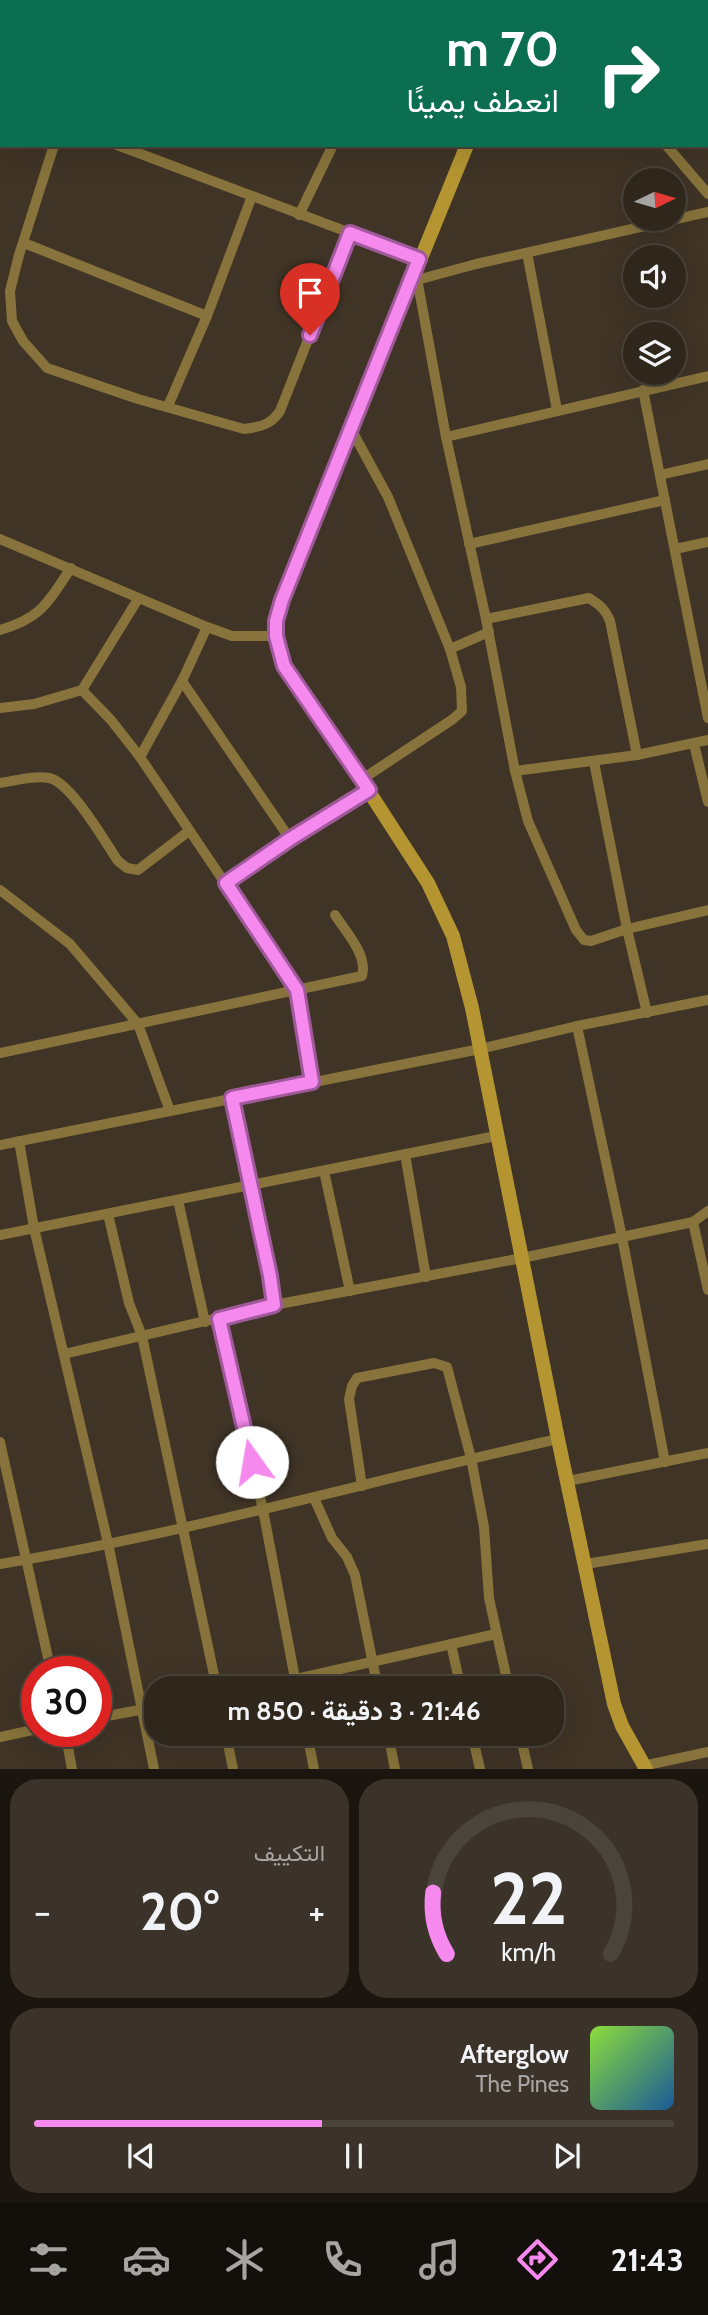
<!DOCTYPE html>
<html lang="ar">
<meta charset="utf-8">
<style>
:root{--surface:#2f271c;--page:#3b3329;--text:#f1f3f6;--muted:#a7a5a3;--line:#4a443b;--accent:#f689ed}
body{margin:0;font-family:Cabin,Vazirmatn,sans-serif;background:var(--page);color:var(--text);direction:rtl;height:100vh;display:flex;flex-direction:column;font-size:26px;white-space:nowrap}
*{box-sizing:border-box;margin:0}
p{font-size:23px;color:var(--muted)}
.icon{flex:none;width:38px;height:38px;fill:none;stroke:currentColor;stroke-width:2;stroke-linecap:round;stroke-linejoin:round}
.map{position:relative;height:1769px;overflow:hidden;direction:ltr}
.details{display:flex;flex-direction:column;gap:10px;padding:10px;background:#1a150f;flex:1}
.details>*{flex:none}
.guide{position:absolute;left:0px;top:0px;width:709px;height:147px;box-shadow:0 7px 28px #0002,0 0 0 2px var(--line);direction:rtl;background:#0b6e4f;color:#fff;overflow:hidden}
.needle{width:46px;rotate:85deg}
.controls{position:absolute;left:623px;top:168px;display:grid;gap:14px}
.controls a{display:grid;place-items:center;width:63px;height:63px;border-radius:50%;background:var(--surface);box-shadow:0 7px 28px #0002,0 0 0 2px var(--line);font-size:35px}
.speed{position:absolute;left:21px;top:1656px;display:flex;gap:14px;font-size:35px;font-weight:700;text-align:center}
.speed>*{display:grid;place-content:center;width:91px;height:91px;border-radius:50%;background:var(--surface);box-shadow:0 7px 28px #0002,0 0 0 2px var(--line);line-height:1}
.speed .limit{border:10px solid #d22;background:#fff;color:#111}
.pin{position:absolute;display:grid;place-items:center;width:60px;height:60px;color:#fff;margin:-72px -30px;border-radius:50% 50% 50% 0;rotate:-45deg;box-shadow:0 0 7px #0007}
.pin .icon{rotate:45deg}
.me{position:absolute;width:77px;margin:-38px;rotate:347deg;stroke-linejoin:round;filter:drop-shadow(0 0 5px #0008)}
.turn{display:flex;align-items:center;gap:24px;height:147px;padding:0 35px;font-size:32px}
.turn .icon{width:91px;height:91px;stroke-width:2.5}
.turn b{display:block;font-size:49px;line-height:60px}
.big{font-size:52px;font-weight:700;line-height:1.1}
.details .widget{flex:1;display:flex;flex-direction:column;justify-content:center;gap:10px;min-width:0;padding:0 24px;border-radius:28px;background:var(--page)}
.details .dial{align-items:center;gap:0}
.dial svg{height:182px;overflow:visible;fill:none;stroke:var(--line);stroke-width:7;stroke-linecap:round;text-anchor:middle}
.dial text{fill:var(--text);stroke:none}
.song{display:flex;align-items:center;gap:21px}
.cover{width:84px;height:84px;border-radius:10px;background:linear-gradient(135deg,hsl(90 70% 55%),hsl(210 70% 35%))}
.played{height:7px;border-radius:4px;background:linear-gradient(90deg,var(--accent) 45%,var(--line) 45%)}
.keys{display:flex;justify-content:space-around;direction:ltr}
.heat{display:flex;justify-content:space-between;align-items:center;font-size:38px;direction:ltr}
.details .tiles{flex:1;display:grid;gap:10px;grid-template-columns:1fr 1fr}
.widget:last-child{grid-column:span 2}
.trip{position:absolute;left:144px;top:1676px;width:420px;height:70px;border-radius:28px;background:var(--surface);box-shadow:0 7px 28px #0002,0 0 0 2px var(--line);font-weight:700;line-height:70px;text-align:center;direction:rtl}
.menu{display:flex;height:112px;justify-content:space-around;align-items:center;background:#13100b;color:var(--muted)}
.menu .icon{width:49px;height:49px}
.menu .on{color:var(--accent)}
.menu b{font-size:32px;color:var(--text)}
.map>svg:first-child{display:block}
.lines{fill:none;stroke-linecap:round;stroke-linejoin:round}
.street{stroke:#87733b;stroke-width:10}
.secondary{stroke:#b49532;stroke-width:14}
.rail-casing{stroke:#c2bbb1;stroke-width:7}
.rail{stroke:#352a1c;stroke-width:4.5;stroke-dasharray:13;stroke-linecap:butt}
.route-casing{stroke:#a0599a;stroke-width:18}
.route{stroke:#f689ed;stroke-width:12}
</style>
<div class="map">
<svg width="708" height="1769" viewBox="0 0 708 1769">
<rect width="100%" height="100%" fill="#3f3426"/>
<g class="lines">
<g class="street">
<path d="M687,0L689,2"/>
<path d="M708,20V22"/>
<path d="M0,47L2,49"/>
<path d="M54,145L19,255L10,291L12,321L23,341L47,368L138,399L244,429C260,427 271,425 280,411L350,233"/>
<path d="M117,145L419,259"/>
<path d="M666,145L708,194"/>
<path d="M299,215L333,145"/>
<path d="M24,243L207,316"/>
<path d="M527,253L557,410"/>
<path d="M416,273L446,437L486,619L515,771L528,821L576,930L584,940L591,941L627,929L708,910"/>
<path d="M417,280L476,264L708,212"/>
<path d="M643,390L708,718"/>
<path d="M168,406L207,316L252,196"/>
<path d="M351,429L388,497L450,649L461,687L462,711L453,719L361,780"/>
<path d="M446,437L708,376"/>
<path d="M660,475L708,464"/>
<path d="M0,539L207,627L232,636H276"/>
<path d="M469,544L665,500"/>
<path d="M675,549L708,542"/>
<path d="M486,619L589,598C600,605 605,609 610,621L637,755"/>
<path d="M0,630C42,618 48,602 71,568"/>
<path d="M450,649L489,632"/>
<path d="M182,681L290,839"/>
<path d="M82,690L111,720L140,757L297,990L312,1082"/>
<path d="M0,708L34,704L82,690L138,599"/>
<path d="M694,744L708,802"/>
<path d="M140,757L182,681L207,627"/>
<path d="M594,762L627,929L647,1013"/>
<path d="M515,771L637,755L708,740"/>
<path d="M0,783C15,781 34,775 49,778C71,782 105,842 118,861L127,868L138,870L189,831"/>
<path d="M226,883L290,839L368,790"/>
<path d="M0,890L70,944L138,1024L170,1111"/>
<path d="M577,1026L622,1237L665,1462"/>
<path d="M0,1053L362,976C368,955 346,932 335,915"/>
<path d="M232,1098L270,1276L274,1305"/>
<path d="M19,1141L34,1228L108,1543L154,1769"/>
<path d="M0,1145L480,1049L577,1026L708,1000"/>
<path d="M405,1154L426,1277"/>
<path d="M324,1171L350,1291"/>
<path d="M178,1200L205,1322"/>
<path d="M108,1214L129,1303L142,1336L217,1689"/>
<path d="M693,1222L708,1290"/>
<path d="M0,1235L496,1136"/>
<path d="M220,1319L263,1510L297,1689"/>
<path d="M64,1354L274,1305L522,1258L693,1222L708,1211"/>
<path d="M0,1442L51,1671"/>
<path d="M568,1481L708,1453"/>
<path d="M362,1486L349,1399L352,1386L357,1378L434,1363L447,1367L471,1458L484,1527L489,1598L509,1689"/>
<path d="M314,1498L332,1538L347,1557L355,1575L378,1689"/>
<path d="M0,1564C188,1533 372,1480 558,1439"/>
<path d="M586,1564L708,1544"/>
<path d="M451,1644L461,1689"/>
<path d="M251,1689L496,1634"/>
<path d="M96,1718L156,1707"/>
<path d="M65,1731L72,1769"/>
<path d="M226,1734L233,1769"/>
<path d="M307,1734L314,1769"/>
<path d="M388,1734L395,1769"/>
<path d="M472,1734L480,1769"/>
<path d="M520,1734L528,1769"/>
<path d="M0,1737L37,1729"/>
<path d="M643,1766L708,1752"/>
</g>
<g class="secondary">
<path d="M528,2L529,0"/>
<path d="M467,145L282,600L276,621V636L283,665L368,790L428,883L453,936L472,1008L558,1439L614,1704L622,1726L646,1769"/>
</g>
<defs>
<g id="rail">
<path d="M637,0L639,2"/>
<path d="M707,73L708,74"/>
</g>
</defs>
<use href="#rail" class="rail-casing"/>
<use href="#rail" class="rail"/>
</g>
<g class="lines">
<defs>
<path id="route" d="M252,1462L219,1319L274,1305L270,1276L232,1098L312,1082L297,990L226,883L290,839L369,790L284,666L276,636V621L282,600L419,259L350,233L310,335"/>
</defs>
<use href="#route" class="route-casing"/>
<use href="#route" class="route"/>
</g>
</svg>
<div class="controls">
<a><svg class="needle" viewBox="-14 -14 28 28"><path d="M0-13l5 13h-10z" fill="#e53935"/><path d="M0 13l5-13h-10z" fill="#a7a5a3"/></svg></a>
<a><svg class="icon" aria-label="sound" viewBox="0 0 24 24"><path d="M4 9h4l5-4v14l-5-4H4zM17 9q2 3 0 6"/></svg></a>
<a><svg class="icon" aria-label="layers" viewBox="0 0 24 24"><path d="M12 4l9 5-9 5-9-5zM3 14l9 5 9-5"/></svg></a>
</div>
<div class="speed"><div class="limit">30</div></div>
<div class="pin" style="left:310px;top:335px;background:#d93025"><svg class="icon" aria-label="arrive" viewBox="0 0 24 24"><path d="M6 21V4h12l-3 4 3 4H6"/></svg></div>
<svg class="me" style="left:252px;top:1462px" viewBox="-20 -20 40 40"><circle r="19" fill="#fff"/><path d="M0-13L10 11 0 6-10 11z" fill="#f689ed"/></svg>
<div class="trip">21:46 · 3 دقيقة · 850 m</div>
<div class="guide">
<div class="turn"><svg class="icon" aria-label="right" viewBox="0 0 24 24"><path d="M7 20v-9h11M14 6l5 5-5 5"/></svg><div><b>70 m</b>انعطف يمينًا</div></div>
</div>
</div>
<section class="details">
<div class="tiles">
<div class="widget dial"><svg viewBox="0 0 100 80">
<path d="M14 69A42 42 0 1 1 86 69"/>
<path d="M14 69A42 42 0 0 1 8 42" stroke="#f689ed"/>
<text x="50" y="56" font-size="32" font-weight="700">22</text>
<text x="50" y="72" font-size="11">km/h</text>
</svg></div>
<div class="widget"><p>التكييف</p>
<div class="heat"><a>−</a><b class="big">20°</b><a>+</a></div>
</div>
<div class="widget">
<div class="song"><i class="cover"></i><div><b>Afterglow</b><p>The Pines</p></div></div>
<div class="played"></div>
<div class="keys"><svg class="icon" aria-label="previous" viewBox="0 0 24 24"><path d="M18 5L8 12l10 7zM5 5v14"/></svg><svg class="icon" aria-label="pause" viewBox="0 0 24 24"><path d="M8 5v14M16 5v14"/></svg><svg class="icon" aria-label="next" viewBox="0 0 24 24"><path d="M6 5l10 7-10 7zM19 5v14"/></svg></div>
</div>
</div>
</section>
<nav class="menu">
<b>21:43</b>
<svg class="icon on" aria-label="directions" viewBox="0 0 24 24"><path d="M12 3l9 9-9 9-9-9zM9 14v-3h6M13 9l2 2-2 2"/></svg>
<svg class="icon" aria-label="music" viewBox="0 0 24 24"><path d="M9 18V5l10-2v13"/><circle cx="6" cy="18" r="3"/><circle cx="16" cy="16" r="3"/></svg>
<svg class="icon" aria-label="phone" viewBox="0 0 24 24"><path d="M5 4h4l2 5-3 2q2 4 5 5l2-3 5 2v4C11 20 4 13 5 4z"/></svg>
<svg class="icon" aria-label="climate" viewBox="0 0 24 24"><path d="M12 3v18M4 7l16 10M4 17L20 7"/></svg>
<svg class="icon" aria-label="car" viewBox="0 0 24 24"><path d="M5 17H2v-5l4-1 3-4h7l3 4 3 1v5h-3M9 17h6M6 11h13"/><circle cx="7" cy="17" r="2"/><circle cx="17" cy="17" r="2"/></svg>
<svg class="icon" aria-label="filters" viewBox="0 0 24 24"><path d="M4 7h16M4 17h16"/><circle cx="9" cy="7" r="2"/><circle cx="15" cy="17" r="2"/></svg>
</nav>
